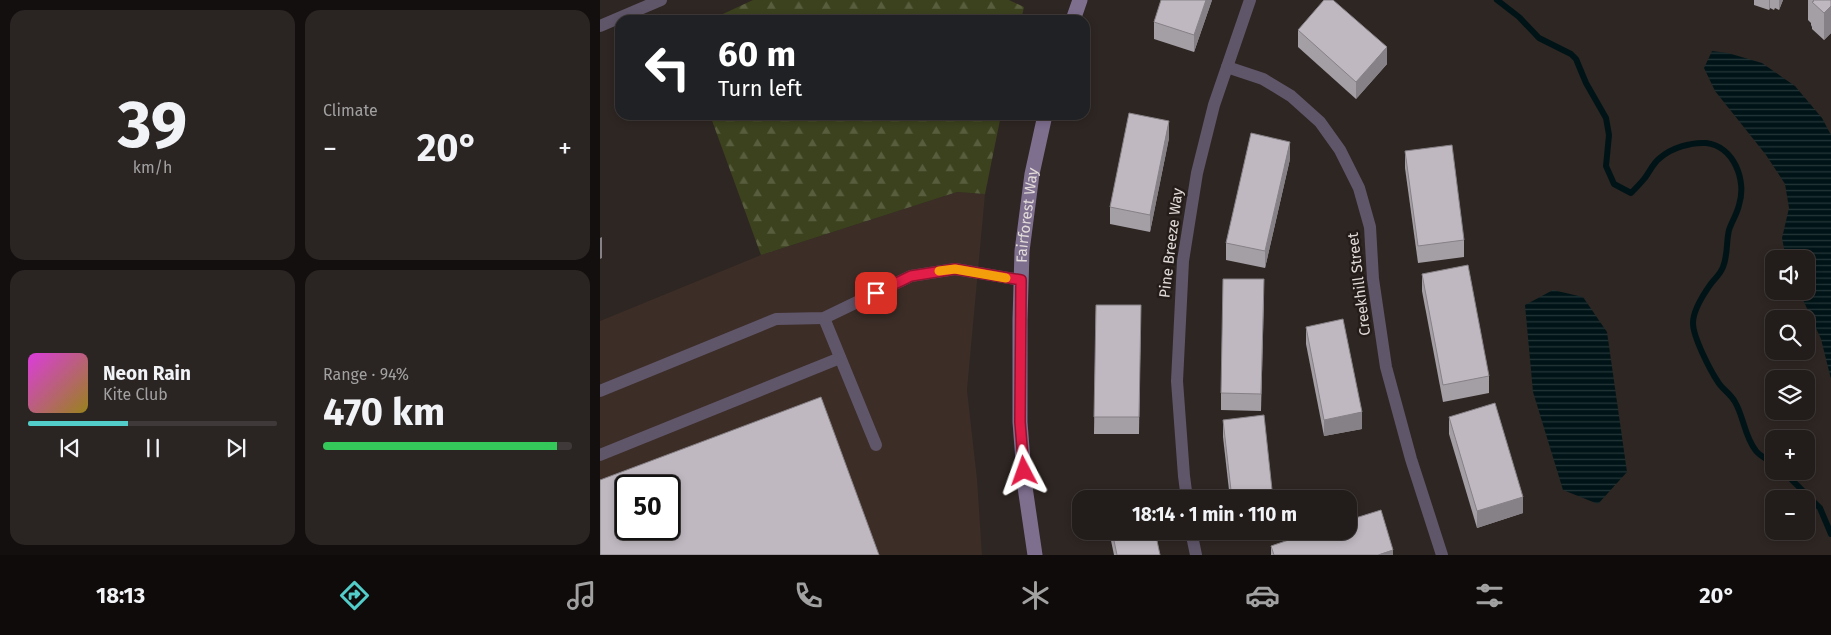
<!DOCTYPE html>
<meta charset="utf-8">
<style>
:root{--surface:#221c1a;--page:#2a2523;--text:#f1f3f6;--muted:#a2a1a2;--line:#3f3a39;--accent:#53cdc9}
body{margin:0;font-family:"Fira Sans",sans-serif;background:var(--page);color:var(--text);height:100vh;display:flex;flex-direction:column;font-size:19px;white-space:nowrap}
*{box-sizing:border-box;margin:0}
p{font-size:16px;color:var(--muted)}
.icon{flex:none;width:28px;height:28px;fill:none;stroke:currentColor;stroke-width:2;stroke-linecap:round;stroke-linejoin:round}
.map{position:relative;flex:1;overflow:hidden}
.side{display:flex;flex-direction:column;gap:10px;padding:10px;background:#130f0e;width:600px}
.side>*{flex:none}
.top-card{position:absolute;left:15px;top:15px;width:475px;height:105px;border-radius:15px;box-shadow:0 2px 8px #0003,0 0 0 1px var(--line);background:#202124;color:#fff;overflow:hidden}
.tools{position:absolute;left:1165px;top:250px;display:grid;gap:10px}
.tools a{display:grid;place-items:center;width:50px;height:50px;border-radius:10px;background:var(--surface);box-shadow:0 2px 8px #0003,0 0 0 1px var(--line);font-size:25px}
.speed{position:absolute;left:15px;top:475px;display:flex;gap:10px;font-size:25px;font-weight:700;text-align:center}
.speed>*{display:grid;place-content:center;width:65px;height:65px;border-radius:50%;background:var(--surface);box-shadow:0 2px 8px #0003,0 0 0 1px var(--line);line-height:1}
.speed .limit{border:2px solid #111;border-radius:8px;background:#fff;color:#111}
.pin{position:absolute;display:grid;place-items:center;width:42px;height:42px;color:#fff;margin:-21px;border-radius:10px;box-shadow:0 2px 8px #0006}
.me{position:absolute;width:55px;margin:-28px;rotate:356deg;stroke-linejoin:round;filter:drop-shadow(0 0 4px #0008)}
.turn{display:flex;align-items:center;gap:18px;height:105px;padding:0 20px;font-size:22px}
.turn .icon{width:65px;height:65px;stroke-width:2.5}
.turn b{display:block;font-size:35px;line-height:42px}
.big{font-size:38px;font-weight:700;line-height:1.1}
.side .widget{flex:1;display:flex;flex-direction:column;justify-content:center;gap:8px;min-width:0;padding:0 18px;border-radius:15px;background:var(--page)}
.side .dial{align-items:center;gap:0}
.dial b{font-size:65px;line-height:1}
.song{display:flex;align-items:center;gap:15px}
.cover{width:60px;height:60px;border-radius:8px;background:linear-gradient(135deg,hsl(300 70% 55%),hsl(50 70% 35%))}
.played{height:5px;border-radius:2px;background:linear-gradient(90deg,var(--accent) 40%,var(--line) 40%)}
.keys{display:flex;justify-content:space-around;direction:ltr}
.heat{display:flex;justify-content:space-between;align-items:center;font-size:28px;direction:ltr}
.charge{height:8px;border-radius:4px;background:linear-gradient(90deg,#34c759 94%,var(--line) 0)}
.side .tiles{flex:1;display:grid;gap:10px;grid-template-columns:repeat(2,1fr)}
.trip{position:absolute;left:472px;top:490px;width:285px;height:50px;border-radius:15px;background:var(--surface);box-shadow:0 2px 8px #0003,0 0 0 1px var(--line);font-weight:700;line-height:50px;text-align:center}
.tabs{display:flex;height:80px;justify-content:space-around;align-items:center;background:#0e0b0a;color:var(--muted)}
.tabs .icon{width:35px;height:35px}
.tabs .on{color:var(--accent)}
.tabs b{font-size:22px;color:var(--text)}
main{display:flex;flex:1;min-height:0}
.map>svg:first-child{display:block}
.built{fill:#3c2d27;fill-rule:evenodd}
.forest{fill:url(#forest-firs)}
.water{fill:url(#water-rules)}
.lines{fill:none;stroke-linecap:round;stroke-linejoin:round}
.stream{stroke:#001417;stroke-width:6}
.lane{stroke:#60566a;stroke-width:12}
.secondary{stroke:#7f6f8f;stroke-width:15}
.wall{fill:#a49ea5}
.shaded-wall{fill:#868186}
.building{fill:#bfb8c0;stroke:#868186;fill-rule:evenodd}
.route-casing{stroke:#92132f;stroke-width:12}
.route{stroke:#e11d48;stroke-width:9}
.slow{stroke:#f59e0b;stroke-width:9}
.labels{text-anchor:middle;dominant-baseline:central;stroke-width:5;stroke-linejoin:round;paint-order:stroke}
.street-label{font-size:15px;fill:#e1dbd9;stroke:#241c19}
</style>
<main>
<section class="side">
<div class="tiles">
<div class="widget dial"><b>39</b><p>km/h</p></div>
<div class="widget"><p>Climate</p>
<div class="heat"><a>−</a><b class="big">20°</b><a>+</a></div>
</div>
<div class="widget">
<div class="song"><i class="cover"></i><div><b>Neon Rain</b><p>Kite Club</p></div></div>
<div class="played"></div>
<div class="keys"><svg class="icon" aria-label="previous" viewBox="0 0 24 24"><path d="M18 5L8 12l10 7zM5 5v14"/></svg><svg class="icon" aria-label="pause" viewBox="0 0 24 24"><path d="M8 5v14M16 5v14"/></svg><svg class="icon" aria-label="next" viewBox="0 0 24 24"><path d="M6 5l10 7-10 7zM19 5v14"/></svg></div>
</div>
<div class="widget"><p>Range · 94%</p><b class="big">470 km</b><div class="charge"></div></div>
</div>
</section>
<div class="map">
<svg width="1231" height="555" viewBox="0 0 1231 555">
<defs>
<pattern id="forest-firs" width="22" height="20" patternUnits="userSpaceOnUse" patternTransform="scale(1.25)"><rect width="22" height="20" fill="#3c421e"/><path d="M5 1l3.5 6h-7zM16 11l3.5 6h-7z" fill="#585d3e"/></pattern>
<pattern id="water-rules" width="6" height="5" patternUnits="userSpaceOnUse" patternTransform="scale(1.25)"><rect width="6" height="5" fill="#001417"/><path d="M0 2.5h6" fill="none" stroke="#253638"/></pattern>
</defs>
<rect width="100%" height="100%" fill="#2e2622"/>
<path class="built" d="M357,192L385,194L367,390L377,479L382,555H0V321L161,255ZM26,486H69V529H26Z"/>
<g class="forest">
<path d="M153,0H409L424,7L421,20H110Z"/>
<path d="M110,115H401L385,194L357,192L161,255Z"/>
</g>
<g class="water">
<path d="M1112,51L1128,53L1162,63L1195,86L1222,118L1231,135V379L1221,339L1199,291H1206V259H1186L1182,238L1189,208L1185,184L1166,155L1115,91L1104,68Z"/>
<path d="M953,290L983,297L1007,332L1027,472L998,504L963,490L933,392L925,305Z"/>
</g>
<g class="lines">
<g class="stream">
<path d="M897,0L919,17L939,38L971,54L976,59L986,83L1006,118L1009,135L1006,166L1014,184L1031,193C1036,188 1040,184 1044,179C1049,173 1053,163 1060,158C1071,148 1091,142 1106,143C1134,146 1147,181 1139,205C1137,214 1132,221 1129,230C1126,242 1128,255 1123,267C1120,275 1114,279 1110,285C1103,295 1093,311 1093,323C1093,337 1110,370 1118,382C1122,389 1131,394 1135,402C1144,417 1144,436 1156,451C1160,456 1168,460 1174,464"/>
<path d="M1183,471L1220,508L1231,534"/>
</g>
<g class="lane">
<path d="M0,26L61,0"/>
<path d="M627,67L663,79L691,96L720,122L740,150L759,188L770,227L773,279L786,367L811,459L842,555"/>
<path d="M224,318L276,445"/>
<path d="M0,391L176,319L224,318L311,276L355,269L421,280"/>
<path d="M0,455L240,358"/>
<path d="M587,499L584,476L577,381L583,261L597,173L614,105L650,0"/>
<path d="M591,531L596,555"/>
</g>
<g class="secondary">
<path d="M473,20L480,0"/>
<path id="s1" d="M435,555L425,487L420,422V320L422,251L432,174L445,115"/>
</g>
</g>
<g class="wall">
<path d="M612,0L594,52L554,39V22Z"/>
<path d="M1154,0H1183L1179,10L1175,8L1174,10L1170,8L1169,10L1154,5Z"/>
<path d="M1208,0H1231V33L1224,40L1212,29V27L1211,25V23L1208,20Z"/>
<path d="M698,30L787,64L756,99L698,47Z"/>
<path d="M569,138L550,232L510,224V207Z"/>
<path d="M805,151L864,240V257L818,263L805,168Z"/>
<path d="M690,159L665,268L626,260V243Z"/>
<path d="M822,274L889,376V393L843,402L822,291Z"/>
<path d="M664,296L661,411L621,410V393Z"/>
<path d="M496,305H541L539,434H494Z"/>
<path d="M706,327L762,429L724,436L706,344Z"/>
<path d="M849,417L923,513L877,528L849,434Z"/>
<path d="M623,420L673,499H630L623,437Z"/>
<path d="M509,531H555L560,555H514Z"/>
<path d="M671,546L793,555H671Z"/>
</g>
<g class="shaded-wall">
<path d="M606,0H612L594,52V35Z"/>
<path d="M1169,0H1170V8L1169,10Z"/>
<path d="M1179,0H1183L1179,10Z"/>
<path d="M1231,6V33L1224,40V13Z"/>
<path d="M787,47V64L756,99V82Z"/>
<path d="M569,121V138L550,232V215Z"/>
<path d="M690,142V159L665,268V251Z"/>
<path d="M2,237V258L0,259V238Z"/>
<path d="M762,412V429L724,436V420Z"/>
<path d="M923,497V513L877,528V511Z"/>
<path d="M793,550V555H778Z"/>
</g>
<g class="building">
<path d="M561,0H606L594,35L554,22Z"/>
<path d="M724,0H733L787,47L756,82L698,30Z"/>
<path d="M1213,0H1231V6L1224,13L1212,2L1214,1Z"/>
<path d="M529,113L569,121L550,215L510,207Z"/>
<path d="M651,133L690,142L665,251L626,243Z"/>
<path d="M852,145L864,240L818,246L805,151Z"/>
<path d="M868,265L889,376L843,385L822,274Z"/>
<path d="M623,279H664L661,394L621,393Z"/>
<path d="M496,305H541L539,417H494Z"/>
<path d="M743,319L762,412L724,420L706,327Z"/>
<path d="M221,397L279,555H0V480ZM26,486H69V529H26Z"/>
<path d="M895,403L923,497L877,511L849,417Z"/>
<path d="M664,415L673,499H632L623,420Z"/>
<path d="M781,510L793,550L778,555H674L671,546L715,531H749V520Z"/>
<path d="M512,531H555L560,555H517Z"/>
</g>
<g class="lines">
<defs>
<path id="route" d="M276,293L311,276L355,269L421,280L420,422L424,471"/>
</defs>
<use href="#route" class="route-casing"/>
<use href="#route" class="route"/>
<path class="slow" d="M339,271L355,269L406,278"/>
</g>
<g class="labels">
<g class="street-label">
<text stroke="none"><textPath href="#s1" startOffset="341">Fairforest Way</textPath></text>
<text transform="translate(571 243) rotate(-83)">Pine Breeze Way</text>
<text transform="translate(759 284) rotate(-97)">Creekhill Street</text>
</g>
</g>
</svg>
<div class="tools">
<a><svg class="icon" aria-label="sound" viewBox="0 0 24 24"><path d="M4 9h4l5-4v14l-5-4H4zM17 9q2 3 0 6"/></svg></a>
<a><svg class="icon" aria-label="search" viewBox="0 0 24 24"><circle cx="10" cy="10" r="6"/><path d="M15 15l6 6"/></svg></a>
<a><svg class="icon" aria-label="layers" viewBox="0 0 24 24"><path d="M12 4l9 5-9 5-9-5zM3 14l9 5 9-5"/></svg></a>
<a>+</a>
<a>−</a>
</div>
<div class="speed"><div class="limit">50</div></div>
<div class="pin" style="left:276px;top:293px;background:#d93025"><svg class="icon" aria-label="arrive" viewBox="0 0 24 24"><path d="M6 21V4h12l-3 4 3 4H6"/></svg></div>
<svg class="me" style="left:424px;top:471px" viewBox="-20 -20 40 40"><path d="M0-17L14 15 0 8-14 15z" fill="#e11d48" stroke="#fff" stroke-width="4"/></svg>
<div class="trip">18:14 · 1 min · 110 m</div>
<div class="top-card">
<div class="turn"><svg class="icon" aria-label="left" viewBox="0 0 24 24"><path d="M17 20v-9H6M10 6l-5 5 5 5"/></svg><div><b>60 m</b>Turn left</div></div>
</div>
</div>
</main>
<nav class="tabs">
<b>18:13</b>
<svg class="icon on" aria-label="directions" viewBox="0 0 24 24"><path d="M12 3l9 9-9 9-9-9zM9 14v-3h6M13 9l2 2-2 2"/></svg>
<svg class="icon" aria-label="music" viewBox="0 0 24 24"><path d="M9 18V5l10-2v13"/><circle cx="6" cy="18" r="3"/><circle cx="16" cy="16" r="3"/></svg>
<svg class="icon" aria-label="phone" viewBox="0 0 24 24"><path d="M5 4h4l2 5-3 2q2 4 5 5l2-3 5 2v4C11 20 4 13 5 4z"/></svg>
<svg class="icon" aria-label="climate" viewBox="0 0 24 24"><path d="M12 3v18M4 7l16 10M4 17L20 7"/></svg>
<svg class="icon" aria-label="car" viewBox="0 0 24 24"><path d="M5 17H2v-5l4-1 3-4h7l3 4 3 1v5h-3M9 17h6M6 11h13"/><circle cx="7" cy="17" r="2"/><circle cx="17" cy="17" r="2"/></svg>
<svg class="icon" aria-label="filters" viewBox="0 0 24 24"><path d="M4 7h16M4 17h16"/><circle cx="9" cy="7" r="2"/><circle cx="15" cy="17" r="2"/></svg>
<b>20°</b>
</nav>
